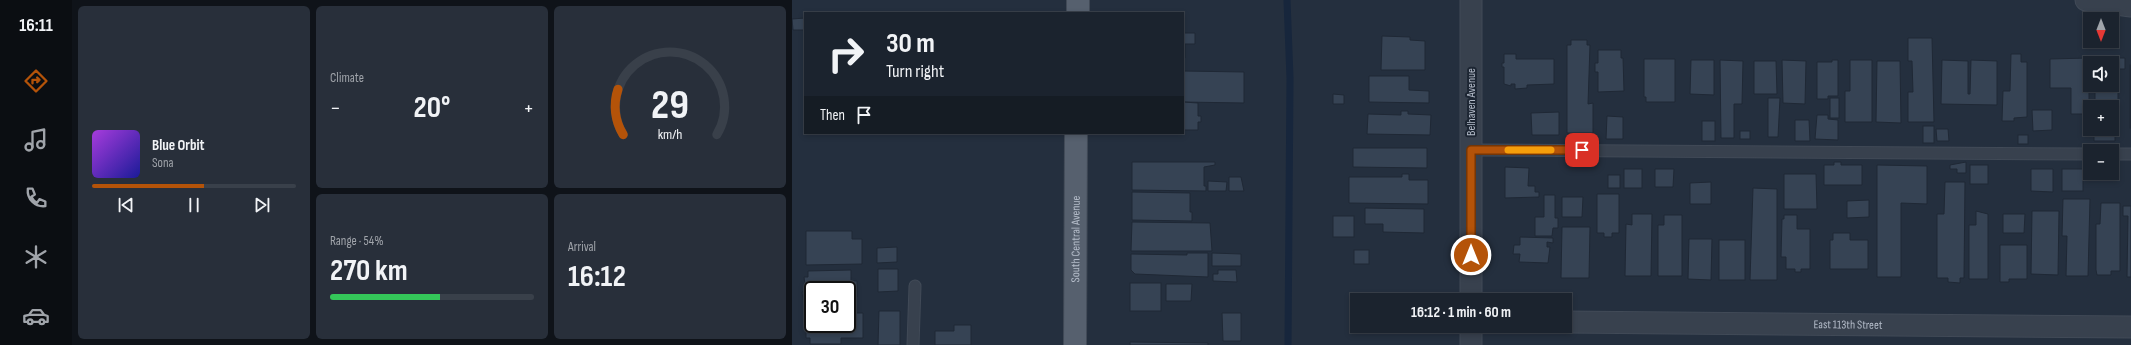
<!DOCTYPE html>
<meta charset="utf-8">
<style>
:root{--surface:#1b232e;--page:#282f3a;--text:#f1f3f6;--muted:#a0a4aa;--line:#39404a;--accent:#b45309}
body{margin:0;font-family:"Sofia Sans Condensed",sans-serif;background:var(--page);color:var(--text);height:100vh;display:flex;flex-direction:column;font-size:15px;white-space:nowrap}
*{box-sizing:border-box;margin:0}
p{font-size:13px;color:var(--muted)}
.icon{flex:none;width:22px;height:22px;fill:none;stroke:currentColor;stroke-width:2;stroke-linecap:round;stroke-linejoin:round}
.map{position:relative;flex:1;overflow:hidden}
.side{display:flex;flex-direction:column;gap:6px;padding:6px;background:#0f1319;width:720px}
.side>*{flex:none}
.banner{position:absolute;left:12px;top:12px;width:380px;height:122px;border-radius:0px;box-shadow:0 2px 6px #0003,0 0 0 1px var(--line);background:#1b232e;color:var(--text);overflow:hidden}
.needle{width:26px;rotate:180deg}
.controls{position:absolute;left:1291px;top:12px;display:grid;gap:8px}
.controls a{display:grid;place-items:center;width:36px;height:36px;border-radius:0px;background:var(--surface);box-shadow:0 2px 6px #0003,0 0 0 1px var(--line);font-size:20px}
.speed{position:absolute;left:12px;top:281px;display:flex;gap:8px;font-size:20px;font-weight:700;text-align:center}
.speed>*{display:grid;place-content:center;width:52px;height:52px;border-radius:50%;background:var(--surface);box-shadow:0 2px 6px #0003,0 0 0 1px var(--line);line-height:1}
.speed .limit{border:2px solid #111;border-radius:6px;background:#fff;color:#111}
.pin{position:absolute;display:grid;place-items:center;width:34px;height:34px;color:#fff;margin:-17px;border-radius:8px;box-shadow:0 2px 6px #0006}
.me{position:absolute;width:44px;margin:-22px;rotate:0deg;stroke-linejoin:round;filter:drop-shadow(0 0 3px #0008)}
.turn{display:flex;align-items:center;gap:14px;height:84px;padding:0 16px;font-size:18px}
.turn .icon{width:52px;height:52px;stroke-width:2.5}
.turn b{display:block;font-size:28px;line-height:34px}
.then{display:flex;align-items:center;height:38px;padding:0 16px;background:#0003;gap:8px;font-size:15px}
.big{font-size:30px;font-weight:700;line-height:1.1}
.side .widget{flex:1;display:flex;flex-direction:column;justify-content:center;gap:6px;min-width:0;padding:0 14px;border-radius:6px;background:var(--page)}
.side .dial{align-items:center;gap:0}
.dial svg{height:104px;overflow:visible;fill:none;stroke:var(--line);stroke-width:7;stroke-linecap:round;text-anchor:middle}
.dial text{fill:var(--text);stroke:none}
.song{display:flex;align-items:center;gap:12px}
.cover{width:48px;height:48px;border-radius:6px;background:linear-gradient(135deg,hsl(280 70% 55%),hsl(240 70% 35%))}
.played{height:4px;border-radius:2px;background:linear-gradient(90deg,var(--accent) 55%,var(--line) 55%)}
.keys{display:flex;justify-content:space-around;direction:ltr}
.heat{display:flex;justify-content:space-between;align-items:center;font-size:22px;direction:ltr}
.charge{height:6px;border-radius:3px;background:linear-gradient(90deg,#34c759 54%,var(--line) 0)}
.side .tiles{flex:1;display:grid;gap:6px;grid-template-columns:repeat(3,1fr)}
.widget:first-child{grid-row:span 2}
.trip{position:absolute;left:558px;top:293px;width:222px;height:40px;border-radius:0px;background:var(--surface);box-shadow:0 2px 6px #0003,0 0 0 1px var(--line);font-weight:700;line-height:40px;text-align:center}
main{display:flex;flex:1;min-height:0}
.tabs{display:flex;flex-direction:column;width:72px;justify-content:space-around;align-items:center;background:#0b0e12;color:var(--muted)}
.tabs .icon{width:28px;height:28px}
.tabs .current{color:var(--accent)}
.tabs b{font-size:18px;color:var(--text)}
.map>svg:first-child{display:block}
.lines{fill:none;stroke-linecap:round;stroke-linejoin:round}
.stream{stroke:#17263c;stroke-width:7}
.building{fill:#364354;stroke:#1f2835}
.service-casing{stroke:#414a57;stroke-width:13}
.minor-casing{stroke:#414a57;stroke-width:23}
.primary-casing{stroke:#414a57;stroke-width:24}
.service{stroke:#38414e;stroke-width:11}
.minor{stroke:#38414e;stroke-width:21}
.primary{stroke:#56606e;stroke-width:22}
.route-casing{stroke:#753606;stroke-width:10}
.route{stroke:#b45309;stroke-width:7}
.slow{stroke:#f59e0b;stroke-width:7}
.labels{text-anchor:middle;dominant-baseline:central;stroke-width:4;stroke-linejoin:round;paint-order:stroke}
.street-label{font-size:12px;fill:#b4bcc9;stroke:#1d2633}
</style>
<main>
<nav class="tabs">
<b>16:11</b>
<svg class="icon current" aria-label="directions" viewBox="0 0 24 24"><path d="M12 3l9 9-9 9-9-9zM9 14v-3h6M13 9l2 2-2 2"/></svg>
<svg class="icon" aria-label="music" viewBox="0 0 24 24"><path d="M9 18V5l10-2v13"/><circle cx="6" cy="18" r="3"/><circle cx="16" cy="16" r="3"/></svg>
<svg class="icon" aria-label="phone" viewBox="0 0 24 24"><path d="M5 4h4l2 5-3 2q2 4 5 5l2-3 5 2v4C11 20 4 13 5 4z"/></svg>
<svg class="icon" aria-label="climate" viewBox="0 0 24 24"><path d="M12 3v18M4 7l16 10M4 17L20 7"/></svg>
<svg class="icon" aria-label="car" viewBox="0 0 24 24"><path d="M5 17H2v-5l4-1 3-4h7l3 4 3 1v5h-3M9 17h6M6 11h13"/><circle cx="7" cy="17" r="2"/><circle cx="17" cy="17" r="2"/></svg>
</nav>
<section class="side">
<div class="tiles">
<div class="widget">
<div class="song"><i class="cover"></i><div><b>Blue Orbit</b><p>Sona</p></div></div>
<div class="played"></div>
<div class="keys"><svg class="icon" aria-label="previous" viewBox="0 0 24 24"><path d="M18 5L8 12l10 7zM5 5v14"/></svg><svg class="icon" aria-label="pause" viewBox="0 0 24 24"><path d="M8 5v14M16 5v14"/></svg><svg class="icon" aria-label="next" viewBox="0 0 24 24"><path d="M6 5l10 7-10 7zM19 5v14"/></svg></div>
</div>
<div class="widget"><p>Climate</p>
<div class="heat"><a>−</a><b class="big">20°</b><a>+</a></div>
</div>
<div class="widget dial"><svg viewBox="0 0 100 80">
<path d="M14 69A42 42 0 1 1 86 69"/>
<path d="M14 69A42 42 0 0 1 10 34" stroke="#b45309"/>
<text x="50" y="56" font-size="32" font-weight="700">29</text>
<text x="50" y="72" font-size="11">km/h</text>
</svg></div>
<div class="widget"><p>Range · 54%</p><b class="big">270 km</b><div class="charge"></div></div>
<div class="widget"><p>Arrival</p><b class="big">16:12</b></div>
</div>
</section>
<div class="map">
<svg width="1339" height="345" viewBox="0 0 1339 345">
<rect width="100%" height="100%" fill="#242f3e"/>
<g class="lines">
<path class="stream" d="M495,0L498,78L496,345"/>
</g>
<g class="building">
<path d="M13,18V30H1L0,19Z"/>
<path d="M391,33H403V44H393V58H391Z"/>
<path d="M590,36L618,37V40L633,41V70H589Z"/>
<path d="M1116,38H1140L1142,122H1116V92H1121L1120,61H1116Z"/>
<path d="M779,40H795V45H798L796,104L801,103V133H775V45H779Z"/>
<path d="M806,50H829V58H831L832,91L806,92V72H803V63H806Z"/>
<path d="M712,54H724V59H762V84L735,85V88L723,89V84H719V86L712,84V67H710V63H712Z"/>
<path d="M1219,54H1229V62H1235V117L1222,118V121H1210L1211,91H1218Z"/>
<path d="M1297,58V114H1279V88H1258V59Z"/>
<path d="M1313,58H1333V69H1326V111H1320V107H1303V85H1320V63H1303L1313,62Z"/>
<path d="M852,59H883V102H854V97H852Z"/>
<path d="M899,60H922V95L898,94Z"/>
<path d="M928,60L951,61L950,104H942V138H929Z"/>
<path d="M990,60L1014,61L1013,104L991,103Z"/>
<path d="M1040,60H1046V96H1036V99H1025V62H1040Z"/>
<path d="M1058,60H1080V122H1053V91H1058Z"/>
<path d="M1150,60L1176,61V94H1178L1179,60L1205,61V105L1149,104Z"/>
<path d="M962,61H984L985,94H962Z"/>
<path d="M1085,61H1108L1109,123L1084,122Z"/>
<rect x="1338" y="65" width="1" height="63"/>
<path d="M391,71L452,72V103L391,102Z"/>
<path d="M577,76H617V90L637,91V103L577,102Z"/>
<path d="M541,94L552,95V104H541Z"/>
<path d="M976,98H988L986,137H976Z"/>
<rect x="1038" y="98" width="9" height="20"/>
<path d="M391,102L406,103V116H409V122H406V130H391Z"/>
<path d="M1240,110H1260V130L1241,131Z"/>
<path d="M609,111H616V114L639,115L638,135L575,134L576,114L609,115Z"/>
<path d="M767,112V135H740L739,113Z"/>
<path d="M1025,115H1036V119L1046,120V140L1023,139Z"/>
<path d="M815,116L831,117V139H814Z"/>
<path d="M1003,120H1017L1018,141H1003Z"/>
<path d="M1320,120H1323V141H1302V129H1320Z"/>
<rect x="910" y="121" width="13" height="20"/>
<rect x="1131" y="126" width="11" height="17"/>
<path d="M1144,129H1156L1157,141H1145Z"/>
<rect x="948" y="131" width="10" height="8"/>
<rect x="1226" y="135" width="10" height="9"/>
<path d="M561,148H635V168L561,167Z"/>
<path d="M340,162H423V165L412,167V186H414V191L340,190Z"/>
<path d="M1042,162H1049V165H1070V185H1032V165H1042Z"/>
<path d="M1174,162V173H1165V169H1158V165Z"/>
<path d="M1085,165L1135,166V204L1109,203V277H1085Z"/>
<rect x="1178" y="165" width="18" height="19"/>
<path d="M713,167L737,168L736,186H743V192H747V197L713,198Z"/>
<rect x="832" y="169" width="18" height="19"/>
<path d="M863,169H882L881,187H863Z"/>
<path d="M1239,169H1261V192L1239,191Z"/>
<rect x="1270" y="169" width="21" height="22"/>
<path d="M610,174H617V180H636V204L557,203V177H610Z"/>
<path d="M992,174H1024L1025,209H992Z"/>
<rect x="816" y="175" width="12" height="13"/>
<path d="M437,177H449L452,191H437Z"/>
<path d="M416,181L435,182L434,191H416Z"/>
<path d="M919,182V204H898V183Z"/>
<path d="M1153,182H1173L1172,278H1168V283L1156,282V278H1145V214H1152Z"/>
<path d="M961,188L985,189V280H958Z"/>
<path d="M340,192L398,193V212H400V221L340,220Z"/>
<path d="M805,194H827V233H820V237H812V233H805Z"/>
<path d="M752,195H763V218H766V228H761L760,236H743V217H752Z"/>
<path d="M770,197H791L790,217H770Z"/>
<path d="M1271,199H1298L1296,276H1274L1275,236H1270Z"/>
<path d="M1077,200V217L1055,218V201Z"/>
<path d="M1309,203H1328V271H1319V275H1305L1304,270V224H1308Z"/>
<path d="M1331,206H1339V277H1335L1336,216H1331Z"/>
<path d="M573,208L632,209V233L591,232V224H573Z"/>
<path d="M1184,211L1196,214V279H1177V225H1184Z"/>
<path d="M1240,211H1267L1266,275L1239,274Z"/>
<path d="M840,214H860L859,276H833L834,224L840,225Z"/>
<path d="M1211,214H1233L1232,233H1211Z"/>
<path d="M872,215H890V276H866V225H872Z"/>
<path d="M992,215H1005V229H1018V269H1009V272H1003V269H994V257H989L990,219H992Z"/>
<rect x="541" y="216" width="21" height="21"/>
<path d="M340,222L418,223L420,251H339Z"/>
<path d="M770,227H798L797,278H769Z"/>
<path d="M14,231H60V239H70V264L14,265Z"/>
<path d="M1041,233H1058V240H1076V269H1038V240H1041Z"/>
<path d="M728,237L761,238V243L755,242V247H758L756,263L727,262L728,254H721L722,245H728Z"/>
<path d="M897,239H920L919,280L896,279Z"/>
<rect x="927" y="240" width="26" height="40"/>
<path d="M1208,245H1235V279H1217V282H1208Z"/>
<path d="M105,247V262L85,263V248Z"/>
<rect x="562" y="250" width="15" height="14"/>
<path d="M395,253H416V277L343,274L339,270V254L395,255Z"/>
<path d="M420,253L449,254V266H420Z"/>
<path d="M86,269H106V291L86,292Z"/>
<path d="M59,270V281H65V297H58V303H55V290H21V304H15V300H11L10,292H14L12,277H16V271Z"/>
<path d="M426,270H444L445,282L421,281V274H426Z"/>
<rect x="338" y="283" width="31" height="28"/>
<path d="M374,284H400L399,301H374Z"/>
<path d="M87,311H108V345H86Z"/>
<path d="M55,313H71V338H49V344H18V338H14V329H17V318H21V324H55Z"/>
<path d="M430,313H449V341H431Z"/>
<path d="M162,325H179V345H143V331H162Z"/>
<path d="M338,342L416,343V345H338Z"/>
</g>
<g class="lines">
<defs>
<g id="service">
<path d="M679,150L1298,154"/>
<path d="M1320,154H1339"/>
<path d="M121,345L123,286"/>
</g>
<g id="minor">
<path d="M679,0V300"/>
<path d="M1294,0L1339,6"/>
<path id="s1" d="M773,322L1339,327"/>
<path d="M679,345V326"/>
</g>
<g id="primary">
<path d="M286,13V0"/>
<path id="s2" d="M283,345L284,133"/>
</g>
</defs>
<use href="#service" class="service-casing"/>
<use href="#minor" class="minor-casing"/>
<use href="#primary" class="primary-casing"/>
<use href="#service" class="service"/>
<use href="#minor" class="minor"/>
<use href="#primary" class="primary"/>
</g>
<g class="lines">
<defs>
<path id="route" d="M679,255V150H790"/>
</defs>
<use href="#route" class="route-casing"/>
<use href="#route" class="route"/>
<path class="slow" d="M716,150H759"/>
</g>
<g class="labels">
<g class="street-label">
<text transform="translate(679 102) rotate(-90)">Belhaven Avenue</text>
<text stroke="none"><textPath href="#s2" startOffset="106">South Central Avenue</textPath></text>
<text stroke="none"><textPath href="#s1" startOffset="283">East 113th Street</textPath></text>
</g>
</g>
</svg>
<div class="controls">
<a><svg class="needle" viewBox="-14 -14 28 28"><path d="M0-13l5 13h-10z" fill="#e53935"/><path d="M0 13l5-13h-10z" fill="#a0a4aa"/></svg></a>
<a><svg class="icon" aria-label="sound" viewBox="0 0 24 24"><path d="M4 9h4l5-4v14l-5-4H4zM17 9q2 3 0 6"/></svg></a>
<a>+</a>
<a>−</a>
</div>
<div class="speed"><div class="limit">30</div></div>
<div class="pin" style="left:790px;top:150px;background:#d93025"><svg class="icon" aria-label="arrive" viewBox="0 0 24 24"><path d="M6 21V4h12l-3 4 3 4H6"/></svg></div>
<svg class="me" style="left:679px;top:255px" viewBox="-20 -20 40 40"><circle r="17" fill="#b45309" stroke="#fff" stroke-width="3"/><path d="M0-11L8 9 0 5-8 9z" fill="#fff"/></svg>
<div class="trip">16:12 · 1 min · 60 m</div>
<div class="banner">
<div class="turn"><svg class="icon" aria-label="right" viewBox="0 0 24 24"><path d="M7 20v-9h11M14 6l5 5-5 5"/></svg><div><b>30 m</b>Turn right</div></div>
<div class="then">Then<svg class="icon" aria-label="arrive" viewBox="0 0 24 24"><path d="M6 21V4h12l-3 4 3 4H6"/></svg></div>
</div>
</div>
</main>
